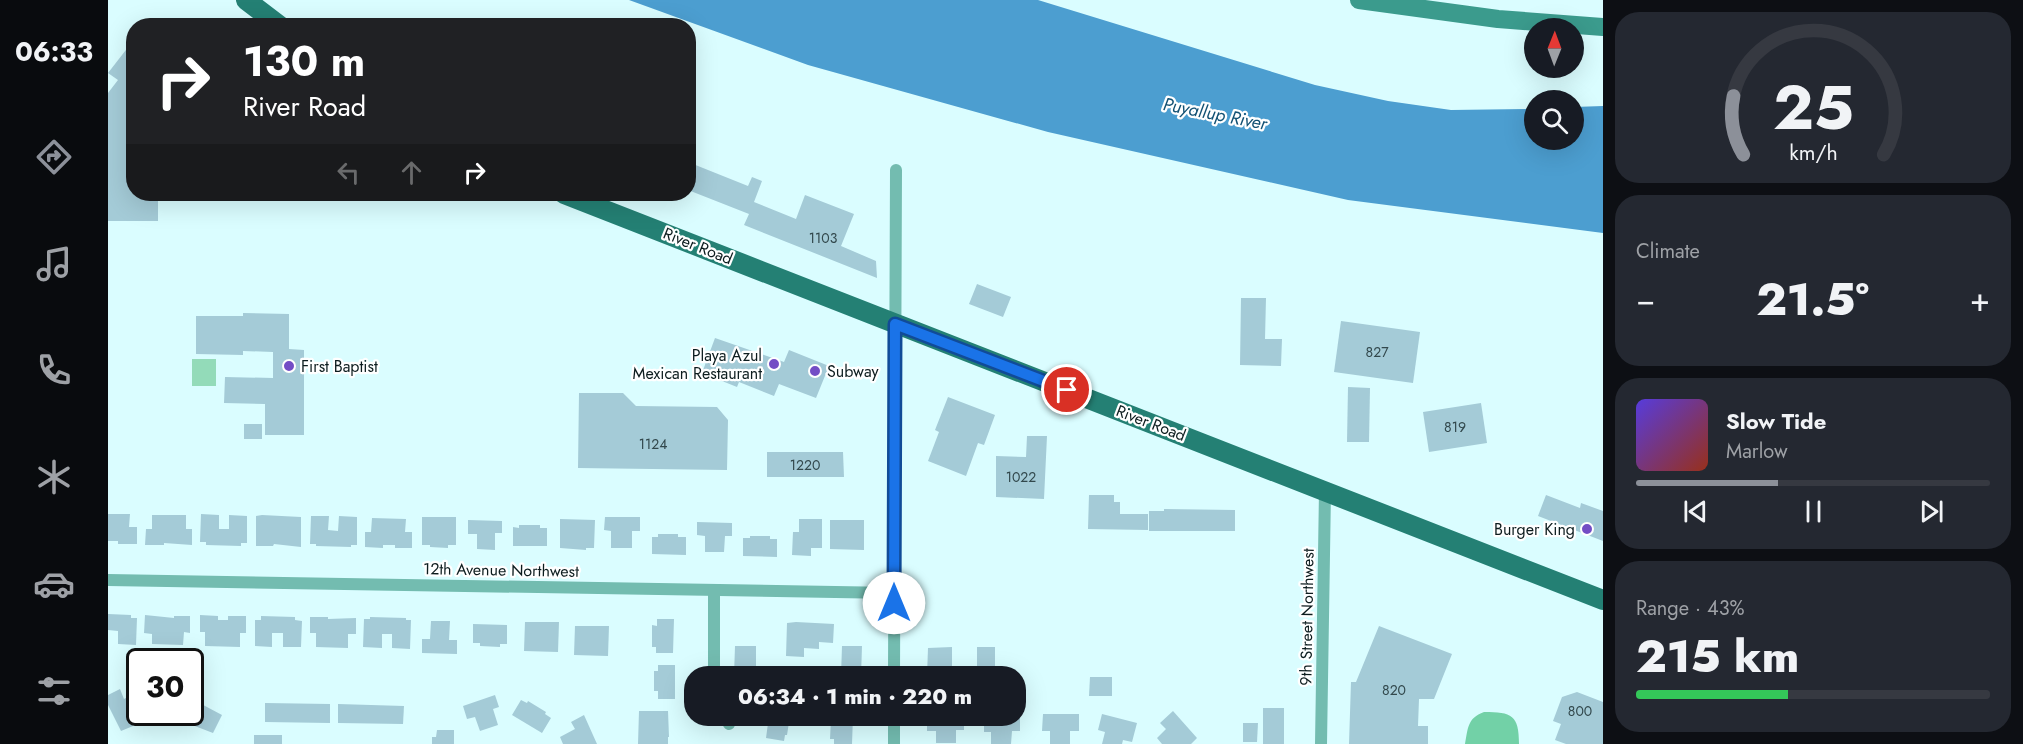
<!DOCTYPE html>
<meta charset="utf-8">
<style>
:root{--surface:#171b24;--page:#242831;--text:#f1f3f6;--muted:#9ea1a6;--line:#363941;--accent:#8c9099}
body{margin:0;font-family:Jost,sans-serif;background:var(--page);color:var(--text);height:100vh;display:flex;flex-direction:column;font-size:22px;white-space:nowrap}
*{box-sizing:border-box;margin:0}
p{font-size:20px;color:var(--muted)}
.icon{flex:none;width:33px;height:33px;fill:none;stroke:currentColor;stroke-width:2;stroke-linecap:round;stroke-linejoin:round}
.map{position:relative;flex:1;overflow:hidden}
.details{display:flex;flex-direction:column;gap:12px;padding:12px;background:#0d0f14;width:420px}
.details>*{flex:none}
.top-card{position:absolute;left:18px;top:18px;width:570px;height:183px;border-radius:24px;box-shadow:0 6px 24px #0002;background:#202124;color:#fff;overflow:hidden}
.needle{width:39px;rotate:1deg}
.buttons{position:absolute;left:1416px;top:18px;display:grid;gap:12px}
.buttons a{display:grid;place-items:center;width:60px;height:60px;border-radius:50%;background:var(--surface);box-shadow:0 6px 24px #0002;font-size:30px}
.speed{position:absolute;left:18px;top:648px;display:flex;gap:12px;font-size:30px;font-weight:700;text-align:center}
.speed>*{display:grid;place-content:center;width:78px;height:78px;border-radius:50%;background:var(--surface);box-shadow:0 6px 24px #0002;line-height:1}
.speed .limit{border:3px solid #111;border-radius:9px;background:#fff;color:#111}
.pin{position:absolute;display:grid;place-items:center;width:51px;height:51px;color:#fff;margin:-26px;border:3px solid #fff;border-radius:50%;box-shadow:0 2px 6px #0007}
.me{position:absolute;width:66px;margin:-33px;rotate:0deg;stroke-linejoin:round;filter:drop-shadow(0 0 4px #0008)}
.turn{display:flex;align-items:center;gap:21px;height:126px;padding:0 18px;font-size:27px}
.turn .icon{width:78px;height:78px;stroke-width:2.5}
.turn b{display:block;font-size:42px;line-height:51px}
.lanes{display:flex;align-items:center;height:57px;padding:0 18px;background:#0003;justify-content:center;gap:30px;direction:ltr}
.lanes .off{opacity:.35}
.big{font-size:45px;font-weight:800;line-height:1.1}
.details .tile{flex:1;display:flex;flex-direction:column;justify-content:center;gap:9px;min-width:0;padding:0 21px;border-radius:24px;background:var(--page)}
.details .dial{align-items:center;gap:0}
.dial svg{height:156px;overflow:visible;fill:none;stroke:var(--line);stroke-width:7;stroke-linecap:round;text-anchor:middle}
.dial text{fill:var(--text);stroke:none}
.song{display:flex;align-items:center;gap:18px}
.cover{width:72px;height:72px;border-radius:9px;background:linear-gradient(135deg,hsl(250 70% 55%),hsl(10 70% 35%))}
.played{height:6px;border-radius:3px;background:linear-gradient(90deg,var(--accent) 40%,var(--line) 40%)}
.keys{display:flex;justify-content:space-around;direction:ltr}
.heat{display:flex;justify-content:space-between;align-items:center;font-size:33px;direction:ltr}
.charge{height:9px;border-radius:4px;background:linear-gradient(90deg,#34c759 43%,var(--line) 0)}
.trip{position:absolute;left:576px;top:666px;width:342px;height:60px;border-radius:24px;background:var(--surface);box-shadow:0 6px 24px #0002;font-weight:800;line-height:60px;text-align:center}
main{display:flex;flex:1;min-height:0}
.tab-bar{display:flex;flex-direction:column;width:108px;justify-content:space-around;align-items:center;background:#090b0e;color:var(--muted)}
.tab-bar .icon{width:42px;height:42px}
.tab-bar .selected{color:var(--accent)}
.tab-bar b{font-size:27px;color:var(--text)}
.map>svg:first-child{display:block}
.green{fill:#93dbb9}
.forest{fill:#72d1a7}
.water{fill:#4c9ed0}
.building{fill:#a4cbd7}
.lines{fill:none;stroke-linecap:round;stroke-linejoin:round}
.street{stroke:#73bcb0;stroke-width:12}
.secondary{stroke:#3b9b8d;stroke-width:18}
.primary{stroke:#248074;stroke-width:20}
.route-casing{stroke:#114b97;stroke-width:15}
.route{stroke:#1a73e8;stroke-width:10}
.poi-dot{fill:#734dc5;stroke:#fff;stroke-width:2}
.labels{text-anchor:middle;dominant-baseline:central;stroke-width:4.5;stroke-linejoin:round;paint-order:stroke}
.number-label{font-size:14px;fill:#32484c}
.street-label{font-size:16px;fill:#0c1c1e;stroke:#fff}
.poi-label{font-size:16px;fill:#0c1c1e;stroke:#fff;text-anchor:end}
.water-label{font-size:18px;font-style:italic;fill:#125174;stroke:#fff}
</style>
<main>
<nav class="tab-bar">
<b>06:33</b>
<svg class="icon selected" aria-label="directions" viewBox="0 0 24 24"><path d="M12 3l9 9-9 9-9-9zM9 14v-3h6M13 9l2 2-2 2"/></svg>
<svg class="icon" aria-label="music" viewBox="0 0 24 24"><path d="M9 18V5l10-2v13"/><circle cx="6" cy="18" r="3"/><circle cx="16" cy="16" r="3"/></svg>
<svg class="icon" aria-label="phone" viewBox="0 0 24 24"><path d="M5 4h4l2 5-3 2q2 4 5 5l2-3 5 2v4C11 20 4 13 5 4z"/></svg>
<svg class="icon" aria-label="climate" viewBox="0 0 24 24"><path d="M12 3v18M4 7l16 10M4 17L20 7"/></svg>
<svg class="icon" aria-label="car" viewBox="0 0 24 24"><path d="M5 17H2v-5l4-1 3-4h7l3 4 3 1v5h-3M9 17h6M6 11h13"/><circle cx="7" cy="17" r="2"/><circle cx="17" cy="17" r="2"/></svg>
<svg class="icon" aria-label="filters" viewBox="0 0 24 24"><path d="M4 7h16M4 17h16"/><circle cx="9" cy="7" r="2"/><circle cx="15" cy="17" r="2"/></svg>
</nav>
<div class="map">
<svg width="1495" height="744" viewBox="0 0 1495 744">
<rect width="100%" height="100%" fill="#dafdff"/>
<rect class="green" x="84" y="359" width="24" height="27"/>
<path class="forest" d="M1376,712C1404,712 1411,715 1411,744H1357C1360,729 1359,718 1376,712Z"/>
<path class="water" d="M521,0H930L1207,85L1280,101L1343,110L1426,109V140H1466V107L1495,106V233L1240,200L940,132L700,65Z"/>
<g class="building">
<path d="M21,46L26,49V194H50V221H0V93L10,80L0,73Z"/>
<path d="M580,162L640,186L644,177L654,181L646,202L688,219L697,195L746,214L733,246L768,261L769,278L636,225L641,214L580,190Z"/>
<path d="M869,284L903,297L895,317L861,304Z"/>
<path d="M1133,298H1158L1157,339H1174L1173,366L1132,365Z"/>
<path d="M135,313L181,314V349L196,350V435H157V404L116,403L117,377L165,378V352L135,351V355L88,354V316H135Z"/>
<path d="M1233,321L1312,332L1305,383L1226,372Z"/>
<path d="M607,338L676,362L681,350L721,366L708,398L671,384L666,396L631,382L629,387L594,373Z"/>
<path d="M1240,387L1262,388L1261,442H1239Z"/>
<path d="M471,393H515L528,406L609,407L620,420L619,470L470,468Z"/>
<path d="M840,397L887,415L876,445L870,443L858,476L820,461L831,432L827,430Z"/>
<path d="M1373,403L1379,443L1321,452L1315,412Z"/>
<rect x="136" y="424" width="18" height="15"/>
<path d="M919,436H939L936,499L888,497V456L918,457Z"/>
<path d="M659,452H735L736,477H659Z"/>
<path d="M981,495H1006V502H1012V514H1040V530L980,529Z"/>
<path d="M1438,495L1472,508L1473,503L1495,511V541L1430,516Z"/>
<path d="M1056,509L1127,510V531H1041V511H1056Z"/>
<path d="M0,514H22L21,527H29V544H10V541H0Z"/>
<path d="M93,514L111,515V529H121V515L139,516V543H133V546L98,545V542H92Z"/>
<path d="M44,515H78V529H84V545L56,543V545H37L38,529H44Z"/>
<path d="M154,515L193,517V547L166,544L165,546H148V516Z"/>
<path d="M203,516H221L220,530L230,531L231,516L249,517V545H243V547L208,546V544H202Z"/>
<path d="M314,517H348V545H340V548L322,547V545H314Z"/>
<path d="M497,517H532V531H524V548H503V531L496,530Z"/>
<path d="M264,518L298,519L297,532H304V548H287V545H275V548L257,547V532H263Z"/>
<path d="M452,519L487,520L486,548H478V550L452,548Z"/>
<path d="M691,519H714V548H703V556L684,555L685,532H691Z"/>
<path d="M360,520L394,521V533H387V550L369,549V534H360Z"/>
<path d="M722,520H756V550L722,549Z"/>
<path d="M589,522L624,523V536H617L616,552H597V536L589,535Z"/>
<path d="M411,525H432V528H439V546H405V527L411,528Z"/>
<path d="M550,534H570V537H578V555L544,554V537H550Z"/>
<path d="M642,536H662V539H669V557L635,556V538H642Z"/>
<path d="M0,614L23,615V618H29L28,645L10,644V631L0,630Z"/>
<path d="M37,615L66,618V616H82V633L76,632L75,645L44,644V634L36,633Z"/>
<path d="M92,615L110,616V620H120V616H138V633H132V647L97,646V632H92Z"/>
<path d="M153,616L187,617V620L194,621L193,647H175V633H164V647L147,646V620H153Z"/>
<path d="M202,617H220V619L248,618V634H240V648L208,647V633H202Z"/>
<path d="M262,617L298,618V620H303L302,649L284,648V634H274V648L255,647L256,619H262Z"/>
<path d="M549,619H566L565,653H548V647H544V625L549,626Z"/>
<path d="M323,621H342L341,640H349V654L314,653V639H322Z"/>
<path d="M417,622H451L450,652L416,651Z"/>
<path d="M688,622L726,624L725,643L711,642V649L696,648V657L678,656L679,623Z"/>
<path d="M365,624L399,625V644H392V647L372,646V643H365Z"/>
<path d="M467,626H501L500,656L466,655Z"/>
<path d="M1271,626L1344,654L1326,699H1311L1310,726H1320V744H1241L1243,682H1248Z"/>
<path d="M627,646H648V667L683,668V676H626Z"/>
<path d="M734,646H754L753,676H733Z"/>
<path d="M844,647V676H819L820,648Z"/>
<rect x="869" y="647" width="18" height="29"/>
<path d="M550,665H567V699H550V691H546V671H550Z"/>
<path d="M982,677H1004V696H981Z"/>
<path d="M12,689L16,699L32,691V713L22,717L25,726L13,731L0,705V695Z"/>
<path d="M1469,692L1495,702V744H1458L1447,740L1453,724L1445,721L1454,697Z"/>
<path d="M387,695L391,707L385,709L390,725L372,731L367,717L359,719L355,706Z"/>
<path d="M82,698L114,715L105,733L79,723L81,718L69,712H82Z"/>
<path d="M413,700L419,703L420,701L438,712L437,714L443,718L434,733L404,715Z"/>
<path d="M157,703L222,704V723L157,722Z"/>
<path d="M230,704L296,706L295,724L230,723Z"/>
<rect x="1155" y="708" width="21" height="36"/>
<path d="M531,711H560L561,737H560V744H530Z"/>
<path d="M1065,711L1089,738L1083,744H1054L1049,738L1058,729L1052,723Z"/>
<path d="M908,714H912V731H904L903,744H883V732H876V716H908Z"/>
<path d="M935,714H971V731H962V744H942V731H934Z"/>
<path d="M994,714L1029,723L1024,742L1015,740L1014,744H994L997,732L990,730Z"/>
<path d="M476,715L489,744H455L452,737L467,729L463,722Z"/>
<path d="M661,716H682L679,735H677L676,741L658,738Z"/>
<path d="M726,716H745L744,744H726V739H722L723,719H726Z"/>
<path d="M819,716H856V730H848V743H828V731H819Z"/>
<path d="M1135,723H1150L1149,742H1135Z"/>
<path d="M329,730H346V744H324V737H328Z"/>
<rect x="146" y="735" width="28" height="9"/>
</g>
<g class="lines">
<g class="street">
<path d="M0,580L786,593"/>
<path d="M606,676V590"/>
<path d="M786,676L788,170"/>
<path d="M617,716L621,724"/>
<path d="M786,716V744"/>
<path d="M1213,744L1217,491"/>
</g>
<path class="secondary" d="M1251,0L1390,19L1495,27"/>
<g class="primary">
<path d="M138,0L172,26"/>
<path d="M456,194L1495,600"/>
</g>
</g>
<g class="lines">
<defs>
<path id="route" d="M786,603L787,324L959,390"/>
</defs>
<use href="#route" class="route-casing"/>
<use href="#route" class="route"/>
</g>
<g class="poi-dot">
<circle cx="666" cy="364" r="6"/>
<circle cx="181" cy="366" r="6"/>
<circle cx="707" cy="371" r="6"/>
<circle cx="1479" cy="529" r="6"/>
</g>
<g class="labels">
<g class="number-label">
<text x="715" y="238">1103</text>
<text x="1269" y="352">827</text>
<text x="1347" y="427">819</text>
<text x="545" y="444">1124</text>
<text x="697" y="465">1220</text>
<text x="913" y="477">1022</text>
<text x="1286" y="690">820</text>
<text x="1472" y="711">800</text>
</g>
<g class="street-label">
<text transform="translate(590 246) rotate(22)">River Road</text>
<text transform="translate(1043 423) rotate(21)">River Road</text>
<text transform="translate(393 570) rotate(1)">12th Avenue Northwest</text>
<text transform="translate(1199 617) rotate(-89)">9th Street Northwest</text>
</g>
<g class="poi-label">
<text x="654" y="355">Playa Azul<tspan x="654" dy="18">Mexican Restaurant</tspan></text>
<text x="193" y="366" text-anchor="start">First Baptist</text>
<text x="719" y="371" text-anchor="start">Subway</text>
<text x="1467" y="529">Burger King</text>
</g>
<g class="water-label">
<text transform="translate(1107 114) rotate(11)">Puyallup River</text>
</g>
</g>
</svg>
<div class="buttons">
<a><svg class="needle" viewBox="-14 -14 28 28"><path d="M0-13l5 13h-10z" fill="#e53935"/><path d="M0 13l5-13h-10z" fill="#9ea1a6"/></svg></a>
<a><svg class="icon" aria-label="search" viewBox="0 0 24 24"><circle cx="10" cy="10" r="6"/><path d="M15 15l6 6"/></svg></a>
</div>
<div class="speed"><div class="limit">30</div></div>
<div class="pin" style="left:959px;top:390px;background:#d93025"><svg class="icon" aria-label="arrive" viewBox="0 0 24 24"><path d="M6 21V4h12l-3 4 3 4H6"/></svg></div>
<svg class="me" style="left:786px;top:603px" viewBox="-20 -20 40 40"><circle r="19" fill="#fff"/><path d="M0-13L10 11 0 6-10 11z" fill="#1a73e8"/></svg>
<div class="trip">06:34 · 1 min · 220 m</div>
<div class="top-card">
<div class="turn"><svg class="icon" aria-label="right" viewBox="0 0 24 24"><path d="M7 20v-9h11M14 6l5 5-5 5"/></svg><div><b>130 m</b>River Road</div></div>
<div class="lanes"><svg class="icon off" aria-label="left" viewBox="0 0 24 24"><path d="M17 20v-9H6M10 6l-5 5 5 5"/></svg><svg class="icon off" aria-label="ahead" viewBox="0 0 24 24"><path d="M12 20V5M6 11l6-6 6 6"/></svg><svg class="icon" aria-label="right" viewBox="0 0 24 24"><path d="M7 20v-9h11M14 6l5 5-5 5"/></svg></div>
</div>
</div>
<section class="details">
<div class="tile dial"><svg viewBox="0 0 100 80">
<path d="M14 69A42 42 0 1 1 86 69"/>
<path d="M14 69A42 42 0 0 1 9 39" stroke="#8c9099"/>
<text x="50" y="56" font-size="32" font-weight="700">25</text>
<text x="50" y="72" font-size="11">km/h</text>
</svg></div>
<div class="tile"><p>Climate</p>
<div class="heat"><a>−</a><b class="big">21.5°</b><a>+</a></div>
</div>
<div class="tile">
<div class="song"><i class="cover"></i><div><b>Slow Tide</b><p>Marlow</p></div></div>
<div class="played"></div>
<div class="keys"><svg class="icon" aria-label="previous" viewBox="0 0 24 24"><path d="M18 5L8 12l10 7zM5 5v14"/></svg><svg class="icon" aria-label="pause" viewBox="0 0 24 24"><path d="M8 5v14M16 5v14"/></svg><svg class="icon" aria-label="next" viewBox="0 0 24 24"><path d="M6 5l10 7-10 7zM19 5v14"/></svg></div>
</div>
<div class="tile"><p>Range · 43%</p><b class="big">215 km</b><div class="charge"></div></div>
</section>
</main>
